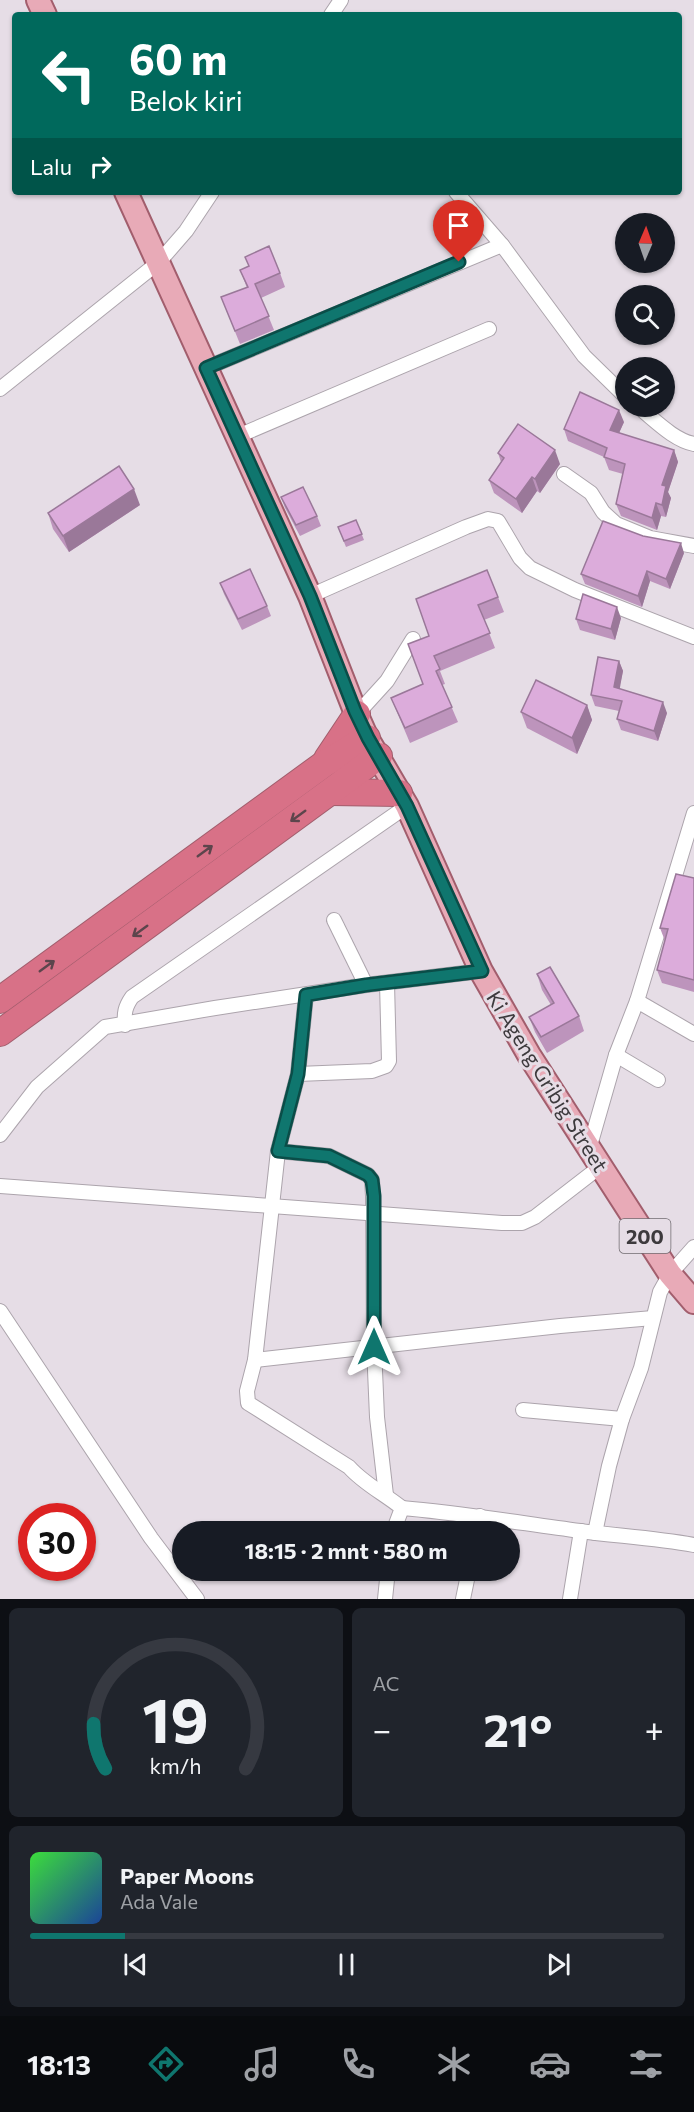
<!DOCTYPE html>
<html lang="id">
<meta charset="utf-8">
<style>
:root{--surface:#171b24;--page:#20242c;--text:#f1f3f6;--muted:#9ea1a6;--line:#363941;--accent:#0f766e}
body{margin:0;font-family:Commissioner,sans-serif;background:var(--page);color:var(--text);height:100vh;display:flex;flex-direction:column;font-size:22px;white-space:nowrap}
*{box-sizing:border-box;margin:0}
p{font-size:20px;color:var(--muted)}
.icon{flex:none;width:33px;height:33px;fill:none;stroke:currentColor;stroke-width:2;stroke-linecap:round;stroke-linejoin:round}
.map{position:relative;height:1599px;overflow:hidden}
.drawer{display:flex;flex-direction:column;gap:9px;padding:9px;background:#0d0f14;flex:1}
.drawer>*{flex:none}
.top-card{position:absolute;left:12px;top:12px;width:670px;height:183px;border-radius:6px;box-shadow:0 2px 4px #0004;background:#00695c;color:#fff;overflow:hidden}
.needle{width:39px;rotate:2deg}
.controls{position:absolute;left:615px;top:213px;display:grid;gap:12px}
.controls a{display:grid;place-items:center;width:60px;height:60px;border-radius:50%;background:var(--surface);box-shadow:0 2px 4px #0004;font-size:30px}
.speed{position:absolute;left:18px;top:1503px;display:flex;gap:12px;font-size:30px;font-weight:700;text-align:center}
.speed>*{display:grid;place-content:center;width:78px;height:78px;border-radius:50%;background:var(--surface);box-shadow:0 2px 4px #0004;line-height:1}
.speed .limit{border:9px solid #d22;background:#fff;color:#111}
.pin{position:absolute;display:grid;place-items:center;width:51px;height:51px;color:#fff;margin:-62px -26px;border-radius:50% 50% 50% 0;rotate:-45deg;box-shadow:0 0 6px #0007}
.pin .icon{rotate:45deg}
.me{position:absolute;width:66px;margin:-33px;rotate:0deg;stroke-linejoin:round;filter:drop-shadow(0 0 4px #0008)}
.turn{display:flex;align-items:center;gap:21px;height:126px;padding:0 18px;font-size:27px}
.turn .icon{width:78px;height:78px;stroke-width:2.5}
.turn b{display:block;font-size:42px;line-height:51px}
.then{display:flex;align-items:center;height:57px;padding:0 18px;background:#0003;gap:12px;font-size:22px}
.big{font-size:45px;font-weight:700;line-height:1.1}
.drawer .tile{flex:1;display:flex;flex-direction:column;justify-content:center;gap:9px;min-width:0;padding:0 21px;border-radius:9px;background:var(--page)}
.drawer .dial{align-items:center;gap:0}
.dial svg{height:156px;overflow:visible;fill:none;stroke:var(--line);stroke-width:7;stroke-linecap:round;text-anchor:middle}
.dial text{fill:var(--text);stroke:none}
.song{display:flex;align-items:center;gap:18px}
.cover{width:72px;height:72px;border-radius:9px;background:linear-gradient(135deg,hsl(120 70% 55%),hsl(220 70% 35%))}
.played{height:6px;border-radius:3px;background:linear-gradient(90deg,var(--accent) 15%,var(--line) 15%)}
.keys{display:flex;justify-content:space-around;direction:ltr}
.heat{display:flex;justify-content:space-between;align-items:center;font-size:33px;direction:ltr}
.drawer .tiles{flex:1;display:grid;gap:9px;grid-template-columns:1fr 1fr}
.tile:last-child{grid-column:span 2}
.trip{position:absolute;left:172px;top:1521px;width:348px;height:60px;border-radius:30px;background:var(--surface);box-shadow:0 2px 4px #0004;font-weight:700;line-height:60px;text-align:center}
.tab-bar{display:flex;height:96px;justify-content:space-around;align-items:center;background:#090b0e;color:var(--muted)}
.tab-bar .icon{width:42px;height:42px}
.tab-bar .active{color:var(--accent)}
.tab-bar b{font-size:27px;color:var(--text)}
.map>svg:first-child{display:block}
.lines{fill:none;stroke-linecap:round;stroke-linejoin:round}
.minor-casing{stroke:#aca4ac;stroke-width:16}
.primary-casing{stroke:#a25e6d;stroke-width:26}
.motorway-casing{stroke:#a25e6d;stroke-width:28}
.minor{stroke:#fff;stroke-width:14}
.primary{stroke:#e8aab7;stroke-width:22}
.motorway{stroke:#d87187;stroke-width:26}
.wall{fill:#bd94bc}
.shaded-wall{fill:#9a7899}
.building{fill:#dcacdb;stroke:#9a7899;stroke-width:1.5}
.oneway{stroke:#5c454c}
.route-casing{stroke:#0a4d48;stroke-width:15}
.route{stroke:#0f766e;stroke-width:10}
.labels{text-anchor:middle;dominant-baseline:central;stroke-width:6;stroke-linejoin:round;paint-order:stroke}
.shield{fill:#e6dde6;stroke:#706b70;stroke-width:1.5}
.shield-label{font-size:20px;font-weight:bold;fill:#3d3a3d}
.street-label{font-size:21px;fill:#3d3a3d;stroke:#e6dde6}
</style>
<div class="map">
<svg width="694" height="1599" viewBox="0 0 694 1599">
<rect width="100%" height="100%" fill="#e6dde6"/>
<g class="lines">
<defs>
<g id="minor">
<path d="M331,15L341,0"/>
<path d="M456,192L502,245L584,356L626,397"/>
<path d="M206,368L502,245"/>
<path d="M0,389L159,262L186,231L212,192"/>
<path d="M637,406C654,419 673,440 694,444"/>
<path d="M238,436L489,329"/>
<path d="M564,474L591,493L603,512L616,524L650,538L694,546"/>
<path d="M310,596L466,527L488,519L498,521L520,558L530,568L575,590L694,637"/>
<path d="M357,714L387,681L413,639"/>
<path d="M334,920L366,985"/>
<path d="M306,995L298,1074L278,1151L255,1360L247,1391L248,1403L349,1467C364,1484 385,1494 402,1508L393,1532"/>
<path d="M637,1001L694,1034"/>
<path d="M125,1025C124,1013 125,1007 132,997L407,806"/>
<path d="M616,1055L658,1080"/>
<path d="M298,1074L372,1071L386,1066L389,1061L387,983"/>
<path d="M0,1135L37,1087L105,1027L215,1008L366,985L481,971"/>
<path d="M589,1149L616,1055L637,1001L694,813"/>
<path d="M278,1151L329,1156L368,1175L372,1180L373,1196L374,1347L377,1417L386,1495"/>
<path d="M0,1186L502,1223H522L535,1217L601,1166"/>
<path d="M0,1311L151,1538L197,1599"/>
<path d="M255,1360L560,1326L653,1318"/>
<path d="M523,1410L622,1419"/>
<path d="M402,1508C461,1513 520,1523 580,1531C618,1536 656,1538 694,1545"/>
<path d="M477,1532L480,1516"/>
<path d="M595,1533L609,1466L622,1419L641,1368L660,1292L670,1274L694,1247"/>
<path d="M385,1599L388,1570"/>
<path d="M463,1599L469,1570"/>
<path d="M570,1599L581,1531"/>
</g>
<g id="primary">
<path d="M38,0L45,15"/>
<path d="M126,192L310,596L355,711L367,738L407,806L481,971L529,1055L670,1274L694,1302"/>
</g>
<g id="motorway">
<path d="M327,759L357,714"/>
<path d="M331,792L399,793"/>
<path d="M0,1000L324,764L367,738"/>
<path d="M0,1033L379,756"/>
</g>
</defs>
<use href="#minor" class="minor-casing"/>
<use href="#primary" class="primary-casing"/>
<use href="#motorway" class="motorway-casing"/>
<use href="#minor" class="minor"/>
<use href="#primary" class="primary"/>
<use href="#motorway" class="motorway"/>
</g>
<g class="wall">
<path d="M245,257L280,273L285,287L261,298L274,330L240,344L221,297L247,288L240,270L249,266Z"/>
<path d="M624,422L619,433L674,450L678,462L668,492L671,498L666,517L661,516L657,530L621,516L616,504L623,474L609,470L604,457L568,441L564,429Z"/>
<path d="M498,453L560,464L540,493L537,491L522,513L494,493L489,480L501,462Z"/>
<path d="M281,497L317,516L321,526L300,536L285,508Z"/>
<path d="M140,505L69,552L53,529L48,513Z"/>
<path d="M356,520L364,540L346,547L338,527Z"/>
<path d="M684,553L670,589L650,581L642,607L585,584L581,574Z"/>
<path d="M220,583L267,606L271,616L242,630L224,594Z"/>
<path d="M498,597L504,612L484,620L495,648L440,671L445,684L442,685L458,722L410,743L391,698L423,684L429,636L416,599Z"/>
<path d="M621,618L615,640L580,630L576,619Z"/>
<path d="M619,661L623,671L619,689L667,713L658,741L621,730L617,719L619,711L595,706L591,695Z"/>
<path d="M587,705L592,720L577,754L527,728L521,712Z"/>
<path d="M694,878V992L662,983L657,970L665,941L660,928Z"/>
<path d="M537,974L579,1016L584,1031L547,1053L535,1032L529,1017L551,1005L542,990Z"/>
</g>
<g class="shaded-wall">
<path d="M619,410L624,422L615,442L610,430Z"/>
<path d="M555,450L560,464L540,493L535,479Z"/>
<path d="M674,450L678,462L668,492L671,498L666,517L662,505V485Z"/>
<path d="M532,477L537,491L522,513L516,499Z"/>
<path d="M134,489L140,505L69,552L63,536Z"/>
<path d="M656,503L661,516L657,530L652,518Z"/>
<path d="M681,543L684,553L670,589L666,579Z"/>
<path d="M647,571L650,581L642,607L638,596Z"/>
<path d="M617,607L621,618L615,640L611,629Z"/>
<path d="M619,661L623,671L618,698L614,687Z"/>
<path d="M663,702L667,713L658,741L654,731Z"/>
<path d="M587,705L592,720L577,754L572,738Z"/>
</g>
<g class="building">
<path d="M269,246L280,273L255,284L269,316L235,331L221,297L248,287L240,270L249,266L245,257Z"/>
<path d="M580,392L619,410L610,430L674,450L662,485L666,486L662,505L656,503L652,518L616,504L625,464L604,457L607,448L564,429Z"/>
<path d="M518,424L555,450L535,479L532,477L516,499L489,480L504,458L498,453Z"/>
<path d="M119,466L134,489L63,536L48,513Z"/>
<path d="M303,487L317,516L296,525L281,497Z"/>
<path d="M356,520L362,534L344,541L338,527Z"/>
<path d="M603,521L643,536L681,543L666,579L647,571L638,596L581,574Z"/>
<path d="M250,569L267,606L238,619L220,583Z"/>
<path d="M487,570L498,597L478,605L490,633L434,656L440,669L436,671L452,707L405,728L391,698L423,684L408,644L429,636L416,599Z"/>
<path d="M583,594L617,607L611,629L576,619Z"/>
<path d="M598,657L619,661L614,687L663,702L654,731L617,719L622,701L591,695Z"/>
<path d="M536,680L587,705L572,738L521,712Z"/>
<path d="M676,874L694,878V980L657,970L668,929L660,928Z"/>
<path d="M550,967L579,1016L541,1037L529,1017L554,1003L537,974Z"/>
</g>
<defs><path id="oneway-shaft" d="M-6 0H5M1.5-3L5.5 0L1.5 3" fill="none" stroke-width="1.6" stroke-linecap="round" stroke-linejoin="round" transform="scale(1.5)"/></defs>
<g class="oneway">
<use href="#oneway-shaft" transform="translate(298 816) rotate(144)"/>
<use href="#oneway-shaft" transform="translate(205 851) rotate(-36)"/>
<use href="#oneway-shaft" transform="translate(140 931) rotate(144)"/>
<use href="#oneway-shaft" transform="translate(47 966) rotate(-36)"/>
</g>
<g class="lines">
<defs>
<path id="route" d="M374,1347V1196L372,1180L368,1175L329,1156L278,1151L298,1074L306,995L366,985L482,971L407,806L368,738L355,711L310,596L206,368L459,262"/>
</defs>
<use href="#route" class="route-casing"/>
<use href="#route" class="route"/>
</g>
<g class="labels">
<rect class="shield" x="619.5" y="1219" width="51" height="34" rx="4.5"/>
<g class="shield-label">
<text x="645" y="1236">200</text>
</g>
<g class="street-label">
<text transform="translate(548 1081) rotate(58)">Ki Ageng Gribig Street</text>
</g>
</g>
</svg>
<div class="controls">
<a><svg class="needle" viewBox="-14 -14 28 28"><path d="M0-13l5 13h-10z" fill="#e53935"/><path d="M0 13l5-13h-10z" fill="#9ea1a6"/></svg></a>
<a><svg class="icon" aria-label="search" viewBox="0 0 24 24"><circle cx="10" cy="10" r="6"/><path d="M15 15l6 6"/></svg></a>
<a><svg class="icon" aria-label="layers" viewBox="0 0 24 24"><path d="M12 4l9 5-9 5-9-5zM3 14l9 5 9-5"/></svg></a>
</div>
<div class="speed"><div class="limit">30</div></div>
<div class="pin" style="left:459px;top:262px;background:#d93025"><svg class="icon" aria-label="arrive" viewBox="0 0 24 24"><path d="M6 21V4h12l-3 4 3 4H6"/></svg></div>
<svg class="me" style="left:374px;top:1347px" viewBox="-20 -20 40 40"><path d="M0-17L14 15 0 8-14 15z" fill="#0f766e" stroke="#fff" stroke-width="4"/></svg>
<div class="trip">18:15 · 2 mnt · 580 m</div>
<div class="top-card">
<div class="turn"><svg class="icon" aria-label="left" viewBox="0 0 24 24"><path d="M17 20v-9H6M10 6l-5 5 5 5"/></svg><div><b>60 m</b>Belok kiri</div></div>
<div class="then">Lalu<svg class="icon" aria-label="right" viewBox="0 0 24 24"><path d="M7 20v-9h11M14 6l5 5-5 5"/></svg></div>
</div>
</div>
<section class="drawer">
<div class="tiles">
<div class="tile dial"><svg viewBox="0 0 100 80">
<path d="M14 69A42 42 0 1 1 86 69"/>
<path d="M14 69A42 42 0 0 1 8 46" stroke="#0f766e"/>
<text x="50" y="56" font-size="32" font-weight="700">19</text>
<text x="50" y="72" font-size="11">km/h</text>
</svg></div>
<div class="tile"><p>AC</p>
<div class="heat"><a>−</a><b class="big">21°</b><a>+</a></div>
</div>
<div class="tile">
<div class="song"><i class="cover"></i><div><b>Paper Moons</b><p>Ada Vale</p></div></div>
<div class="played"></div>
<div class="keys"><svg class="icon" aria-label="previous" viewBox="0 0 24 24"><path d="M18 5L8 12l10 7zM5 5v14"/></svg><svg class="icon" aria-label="pause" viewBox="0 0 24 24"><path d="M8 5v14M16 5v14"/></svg><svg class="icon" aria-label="next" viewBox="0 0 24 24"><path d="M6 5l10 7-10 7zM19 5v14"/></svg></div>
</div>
</div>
</section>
<nav class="tab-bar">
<b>18:13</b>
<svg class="icon active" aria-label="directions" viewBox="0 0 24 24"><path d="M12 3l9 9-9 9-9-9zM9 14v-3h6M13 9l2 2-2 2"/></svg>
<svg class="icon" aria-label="music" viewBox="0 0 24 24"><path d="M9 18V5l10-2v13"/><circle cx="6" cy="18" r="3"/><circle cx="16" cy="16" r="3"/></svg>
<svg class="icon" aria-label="phone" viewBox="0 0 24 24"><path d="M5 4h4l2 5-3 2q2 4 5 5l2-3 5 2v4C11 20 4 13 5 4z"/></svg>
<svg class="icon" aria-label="climate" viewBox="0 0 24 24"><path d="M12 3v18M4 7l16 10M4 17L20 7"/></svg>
<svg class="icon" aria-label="car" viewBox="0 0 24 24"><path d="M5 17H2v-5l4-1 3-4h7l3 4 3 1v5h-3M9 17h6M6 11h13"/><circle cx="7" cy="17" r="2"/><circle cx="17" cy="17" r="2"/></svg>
<svg class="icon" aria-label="filters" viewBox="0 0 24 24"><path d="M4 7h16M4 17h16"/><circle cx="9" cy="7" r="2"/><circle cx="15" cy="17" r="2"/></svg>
</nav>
